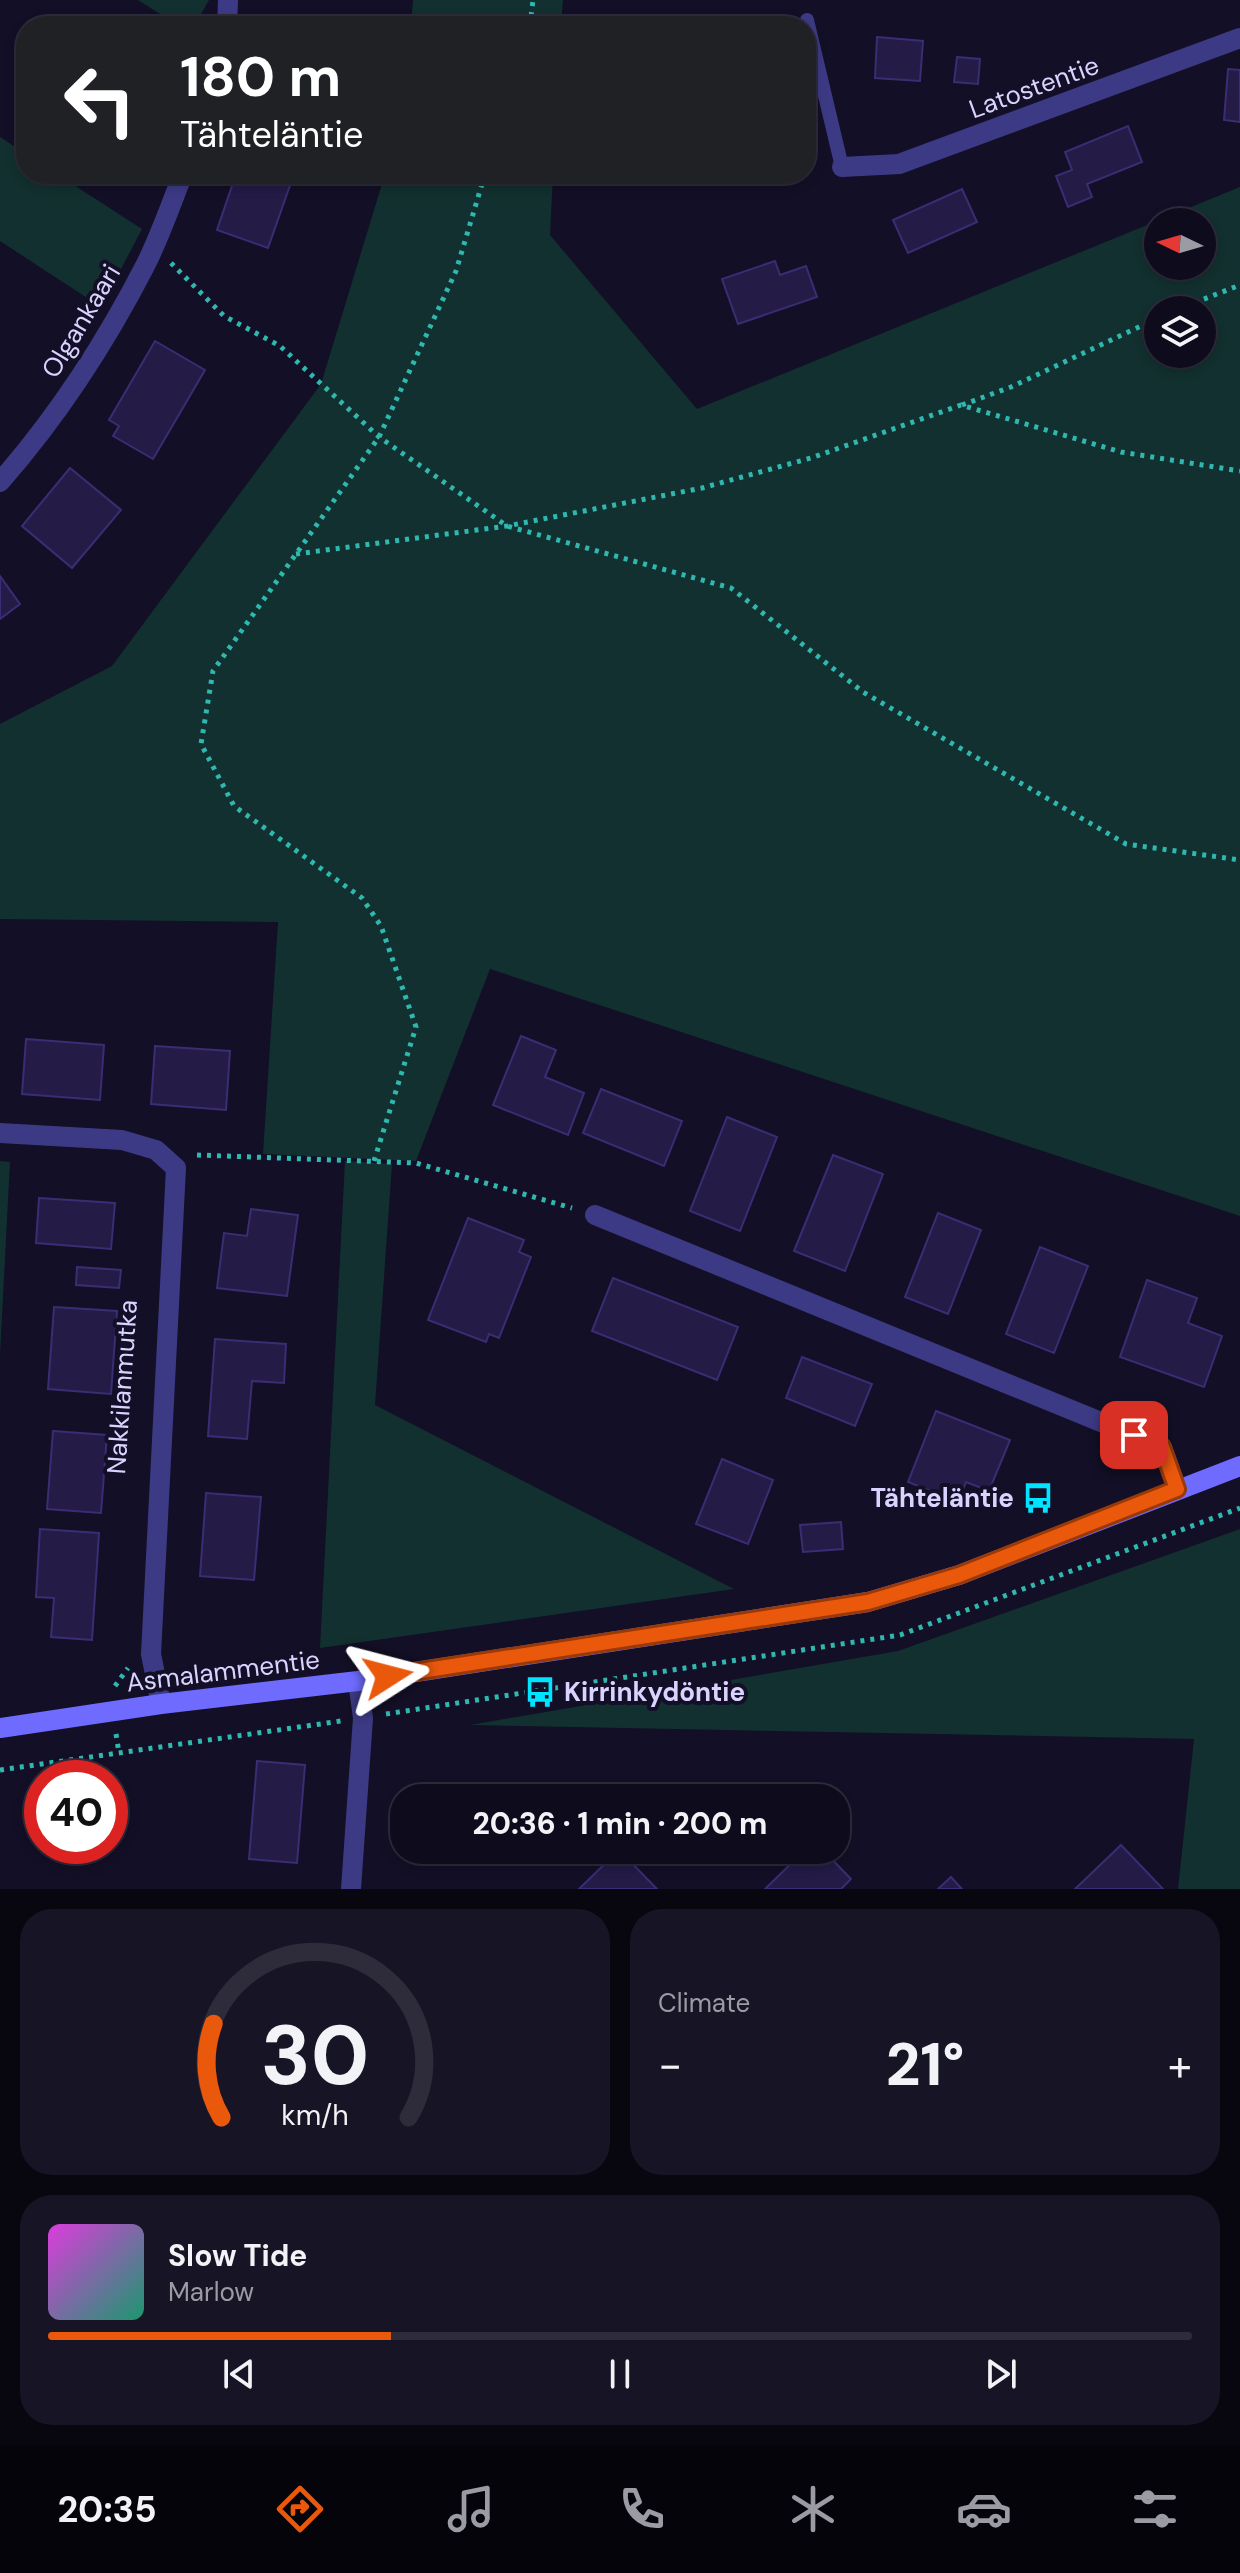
<!DOCTYPE html>
<meta charset="utf-8">
<style>
:root{--surface:#0e0b1c;--page:#171425;--text:#f1f3f6;--muted:#9b9ba3;--line:#2e2b3b;--accent:#ea580c}
body{margin:0;font-family:"DM Sans",sans-serif;background:var(--page);color:var(--text);height:100vh;display:flex;flex-direction:column;font-size:30px;white-space:nowrap}
*{box-sizing:border-box;margin:0}
p{font-size:26px;color:var(--muted)}
.icon{flex:none;width:44px;height:44px;fill:none;stroke:currentColor;stroke-width:2;stroke-linecap:round;stroke-linejoin:round}
.map{position:relative;height:1889px;overflow:hidden}
.sheet{display:flex;flex-direction:column;gap:20px;padding:20px;background:#08060f;flex:1}
.sheet>*{flex:none}
.top-card{position:absolute;left:16px;top:16px;width:800px;height:168px;border-radius:32px;box-shadow:0 4px 12px #0003,0 0 0 2px var(--line);background:#202124;color:#fff;overflow:hidden}
.needle{width:52px;rotate:275deg}
.controls{position:absolute;left:1144px;top:208px;display:grid;gap:16px}
.controls a{display:grid;place-items:center;width:72px;height:72px;border-radius:50%;background:var(--surface);box-shadow:0 4px 12px #0003,0 0 0 2px var(--line);font-size:40px}
.speed{position:absolute;left:24px;top:1760px;display:flex;gap:16px;font-size:40px;font-weight:700;text-align:center}
.speed>*{display:grid;place-content:center;width:104px;height:104px;border-radius:50%;background:var(--surface);box-shadow:0 4px 12px #0003,0 0 0 2px var(--line);line-height:1}
.speed .limit{border:12px solid #d22;background:#fff;color:#111}
.pin{position:absolute;display:grid;place-items:center;width:68px;height:68px;color:#fff;margin:-34px;border-radius:16px;box-shadow:0 4px 12px #0006}
.me{position:absolute;width:88px;margin:-44px;rotate:81deg;stroke-linejoin:round;filter:drop-shadow(0 0 6px #0008)}
.turn{display:flex;align-items:center;gap:28px;height:168px;padding:0 32px;font-size:36px}
.turn .icon{width:104px;height:104px;stroke-width:2.5}
.turn b{display:block;font-size:56px;line-height:68px}
.big{font-size:60px;font-weight:800;line-height:1.1}
.sheet .widget{flex:1;display:flex;flex-direction:column;justify-content:center;gap:12px;min-width:0;padding:0 28px;border-radius:32px;background:var(--page)}
.sheet .dial{align-items:center;gap:0}
.dial svg{height:208px;overflow:visible;fill:none;stroke:var(--line);stroke-width:7;stroke-linecap:round;text-anchor:middle}
.dial text{fill:var(--text);stroke:none}
.song{display:flex;align-items:center;gap:24px}
.cover{width:96px;height:96px;border-radius:12px;background:linear-gradient(135deg,hsl(300 70% 55%),hsl(160 70% 35%))}
.played{height:8px;border-radius:4px;background:linear-gradient(90deg,var(--accent) 30%,var(--line) 30%)}
.keys{display:flex;justify-content:space-around;direction:ltr}
.heat{display:flex;justify-content:space-between;align-items:center;font-size:44px;direction:ltr}
.sheet .tiles{flex:1;display:grid;gap:20px;grid-template-columns:1fr 1fr}
.widget:last-child{grid-column:span 2}
.trip{position:absolute;left:390px;top:1784px;width:460px;height:80px;border-radius:32px;background:var(--surface);box-shadow:0 4px 12px #0003,0 0 0 2px var(--line);font-weight:800;line-height:80px;text-align:center}
.menu{display:flex;height:128px;justify-content:space-around;align-items:center;background:#06040b;color:var(--muted)}
.menu .icon{width:56px;height:56px}
.menu .active{color:var(--accent)}
.menu b{font-size:36px;color:var(--text)}
.map>svg:first-child{display:block}
.green{fill:#12302f;fill-rule:evenodd}
.building{fill:#241b47;stroke:#3b2d73;stroke-width:2}
.lines{fill:none;stroke-linecap:round;stroke-linejoin:round}
.path{stroke:#2fb8b0;stroke-width:5;stroke-dasharray:4 6;stroke-linecap:butt}
.lane{stroke:#3d3a85;stroke-width:14}
.street{stroke:#3d3a85;stroke-width:20}
.secondary{stroke:#6f6bff;stroke-width:20}
.route-casing{stroke:#983908;stroke-width:20}
.route{stroke:#ea580c;stroke-width:14}
.labels{text-anchor:middle;dominant-baseline:central;stroke-width:8;stroke-linejoin:round;paint-order:stroke}
.street-label{font-size:26px;fill:#d9d4ff;stroke:#130f26}
.poi-label{font-size:26px;font-weight:bold;fill:#d9d4ff;stroke:#130f26;text-anchor:end}
</style>
<div class="map">
<svg width="1240" height="1889" viewBox="0 0 1240 1889">
<rect width="100%" height="100%" fill="#130f26"/>
<g class="green">
<path d="M138,0H209L194,26H179Z"/>
<path d="M413,0H563L561,26H411Z"/>
<path d="M0,137L26,154V174H57L142,229L101,307L0,241Z"/>
<path d="M385,174H553L550,235L697,409L1240,187V1216L490,969L416,1161L263,1154L278,922L0,919V724L112,666L321,384ZM1202,222V266H1158V222ZM1158,310H1202V354H1158Z"/>
<path d="M0,1161L10,1162L0,1354Z"/>
<path d="M345,1161L392,1164L375,1405L734,1589L320,1648Z"/>
<path d="M1240,1529V1889H1178L1194,1739L470,1725L898,1651Z"/>
</g>
<g class="building">
<path d="M662,19L708,23V26H661Z"/>
<path d="M877,37L923,41L920,81L875,78Z"/>
<path d="M957,57L980,59L978,84L954,82Z"/>
<path d="M1228,69L1240,70V122L1224,120Z"/>
<path d="M1128,126L1142,162L1087,184L1092,197L1068,207L1056,176L1072,170L1065,152Z"/>
<path d="M236,174H294L268,248L217,230Z"/>
<path d="M962,189L977,222L908,253L893,220Z"/>
<path d="M775,261L780,275L806,266L817,297L738,324L722,279Z"/>
<path d="M155,341L205,370L153,459L113,436L119,426L109,420Z"/>
<path d="M70,468L121,510L72,568L22,526Z"/>
<path d="M0,576L20,604L0,619Z"/>
<path d="M521,1036L556,1050L545,1077L584,1093L568,1135L493,1105Z"/>
<path d="M26,1039L104,1045L100,1100L22,1094Z"/>
<path d="M155,1046L230,1051L226,1110L151,1104Z"/>
<path d="M601,1089L682,1121L664,1166L583,1133Z"/>
<path d="M727,1117L777,1137L740,1231L690,1211Z"/>
<path d="M833,1155L883,1174L845,1271L794,1251Z"/>
<path d="M39,1198L115,1203L111,1249L36,1243Z"/>
<path d="M251,1209L298,1215L287,1296L217,1288L224,1233L247,1236Z"/>
<path d="M938,1213L981,1230L948,1314L905,1297Z"/>
<path d="M468,1218L524,1240L519,1252L531,1257L499,1338L489,1334L486,1342L428,1320Z"/>
<path d="M1040,1247L1088,1266L1054,1353L1006,1334Z"/>
<path d="M77,1267L121,1270L119,1288L76,1285Z"/>
<path d="M613,1278L738,1327L717,1380L592,1331Z"/>
<path d="M1147,1280L1197,1298L1188,1323L1222,1336L1204,1387L1120,1357Z"/>
<path d="M54,1307L117,1311L111,1394L48,1389Z"/>
<path d="M215,1339L286,1344L284,1383L252,1381L247,1439L208,1436Z"/>
<path d="M802,1357L872,1384L855,1426L786,1398Z"/>
<path d="M936,1411L1010,1440L989,1491L966,1482L958,1502L908,1482Z"/>
<path d="M53,1431L107,1435L101,1513L47,1509Z"/>
<path d="M722,1459L773,1480L748,1544L696,1524Z"/>
<path d="M206,1493L261,1497L254,1580L200,1576Z"/>
<path d="M841,1522L843,1549L803,1552L800,1525Z"/>
<path d="M40,1529L99,1533L92,1640L51,1637L54,1598L36,1597Z"/>
<path d="M257,1761L305,1765L297,1863L249,1859Z"/>
<path d="M1121,1845L1163,1889H1075Z"/>
<path d="M619,1850L657,1889H579Z"/>
<path d="M805,1850H823L851,1879L841,1889H765Z"/>
<path d="M951,1877L962,1889H938Z"/>
</g>
<g class="lines">
<g class="path">
<path d="M530,26L533,0"/>
<path d="M171,263L224,316L280,346L379,437L507,526L731,588L863,692L1126,844L1240,860"/>
<path d="M1176,310L1240,285"/>
<path d="M962,405L1011,387L1158,318"/>
<path d="M296,554L507,526L702,488L811,458L961,405L1121,452L1240,471"/>
<path d="M197,1155L416,1163L572,1208"/>
<path d="M374,1161L416,1027L381,926L362,898L234,806L201,744L213,671L379,437L456,271L485,174"/>
<path d="M115,1686L128,1668"/>
<path d="M386,1714L900,1635L1240,1508"/>
<path d="M116,1734L119,1753"/>
<path d="M0,1770L341,1721"/>
</g>
<path class="lane" d="M807,20L842,167"/>
<g class="street">
<path d="M227,26L228,1"/>
<path d="M842,167L899,164L1240,38"/>
<path d="M0,482C57,417 106,342 146,264C160,236 171,204 183,174"/>
<path d="M0,1133L122,1140L156,1150L176,1168L151,1654L161,1704"/>
<path d="M595,1215L1162,1447L1177,1489"/>
<path d="M351,1889L363,1718L358,1681"/>
</g>
<path class="secondary" d="M0,1728L161,1704L358,1681L868,1602L959,1575L1240,1466"/>
</g>
<g class="lines">
<defs>
<path id="route" d="M388,1676L868,1602L959,1575L1177,1489L1162,1447L1134,1435"/>
</defs>
<use href="#route" class="route-casing"/>
<use href="#route" class="route"/>
</g>
<defs>
<symbol id="bus-bare" viewBox="-9 -9 18 18"><path d="M-5-6H5V4H4V6H2V4H-2V6H-4V4H-5ZM-3.5-4V0h7V-4ZM-3.5 1.2v1.5H-2V1.2ZM2 1.2v1.5H3.5V1.2Z" fill="#00e5ff" stroke="#130f26" stroke-width="2.5" paint-order="stroke"/></symbol>
</defs>
<g fill-rule="evenodd">
<use href="#bus-bare" x="1016" y="1476" width="44" height="44"/>
<use href="#bus-bare" x="518" y="1670" width="44" height="44"/>
</g>
<g class="labels">
<g class="street-label">
<text transform="translate(1034 87) rotate(-20)">Latostentie</text>
<text transform="translate(81 321) rotate(-59)">Olgankaari</text>
<text transform="translate(122 1387) rotate(-86)">Nakkilanmutka</text>
<text transform="translate(223 1671) rotate(-7)">Asmalammentie</text>
</g>
<g class="poi-label">
<text x="1014" y="1498">Tähteläntie</text>
<text x="564" y="1692" text-anchor="start">Kirrinkydöntie</text>
</g>
</g>
</svg>
<div class="controls">
<a><svg class="needle" viewBox="-14 -14 28 28"><path d="M0-13l5 13h-10z" fill="#e53935"/><path d="M0 13l5-13h-10z" fill="#9b9ba3"/></svg></a>
<a><svg class="icon" aria-label="layers" viewBox="0 0 24 24"><path d="M12 4l9 5-9 5-9-5zM3 14l9 5 9-5"/></svg></a>
</div>
<div class="speed"><div class="limit">40</div></div>
<div class="pin" style="left:1134px;top:1435px;background:#d93025"><svg class="icon" aria-label="arrive" viewBox="0 0 24 24"><path d="M6 21V4h12l-3 4 3 4H6"/></svg></div>
<svg class="me" style="left:388px;top:1676px" viewBox="-20 -20 40 40"><path d="M0-17L14 15 0 8-14 15z" fill="#ea580c" stroke="#fff" stroke-width="4"/></svg>
<div class="trip">20:36 · 1 min · 200 m</div>
<div class="top-card">
<div class="turn"><svg class="icon" aria-label="left" viewBox="0 0 24 24"><path d="M17 20v-9H6M10 6l-5 5 5 5"/></svg><div><b>180 m</b>Tähteläntie</div></div>
</div>
</div>
<section class="sheet">
<div class="tiles">
<div class="widget dial"><svg viewBox="0 0 100 80">
<path d="M14 69A42 42 0 1 1 86 69"/>
<path d="M14 69A42 42 0 0 1 11 33" stroke="#ea580c"/>
<text x="50" y="56" font-size="32" font-weight="700">30</text>
<text x="50" y="72" font-size="11">km/h</text>
</svg></div>
<div class="widget"><p>Climate</p>
<div class="heat"><a>−</a><b class="big">21°</b><a>+</a></div>
</div>
<div class="widget">
<div class="song"><i class="cover"></i><div><b>Slow Tide</b><p>Marlow</p></div></div>
<div class="played"></div>
<div class="keys"><svg class="icon" aria-label="previous" viewBox="0 0 24 24"><path d="M18 5L8 12l10 7zM5 5v14"/></svg><svg class="icon" aria-label="pause" viewBox="0 0 24 24"><path d="M8 5v14M16 5v14"/></svg><svg class="icon" aria-label="next" viewBox="0 0 24 24"><path d="M6 5l10 7-10 7zM19 5v14"/></svg></div>
</div>
</div>
</section>
<nav class="menu">
<b>20:35</b>
<svg class="icon active" aria-label="directions" viewBox="0 0 24 24"><path d="M12 3l9 9-9 9-9-9zM9 14v-3h6M13 9l2 2-2 2"/></svg>
<svg class="icon" aria-label="music" viewBox="0 0 24 24"><path d="M9 18V5l10-2v13"/><circle cx="6" cy="18" r="3"/><circle cx="16" cy="16" r="3"/></svg>
<svg class="icon" aria-label="phone" viewBox="0 0 24 24"><path d="M5 4h4l2 5-3 2q2 4 5 5l2-3 5 2v4C11 20 4 13 5 4z"/></svg>
<svg class="icon" aria-label="climate" viewBox="0 0 24 24"><path d="M12 3v18M4 7l16 10M4 17L20 7"/></svg>
<svg class="icon" aria-label="car" viewBox="0 0 24 24"><path d="M5 17H2v-5l4-1 3-4h7l3 4 3 1v5h-3M9 17h6M6 11h13"/><circle cx="7" cy="17" r="2"/><circle cx="17" cy="17" r="2"/></svg>
<svg class="icon" aria-label="filters" viewBox="0 0 24 24"><path d="M4 7h16M4 17h16"/><circle cx="9" cy="7" r="2"/><circle cx="15" cy="17" r="2"/></svg>
</nav>
